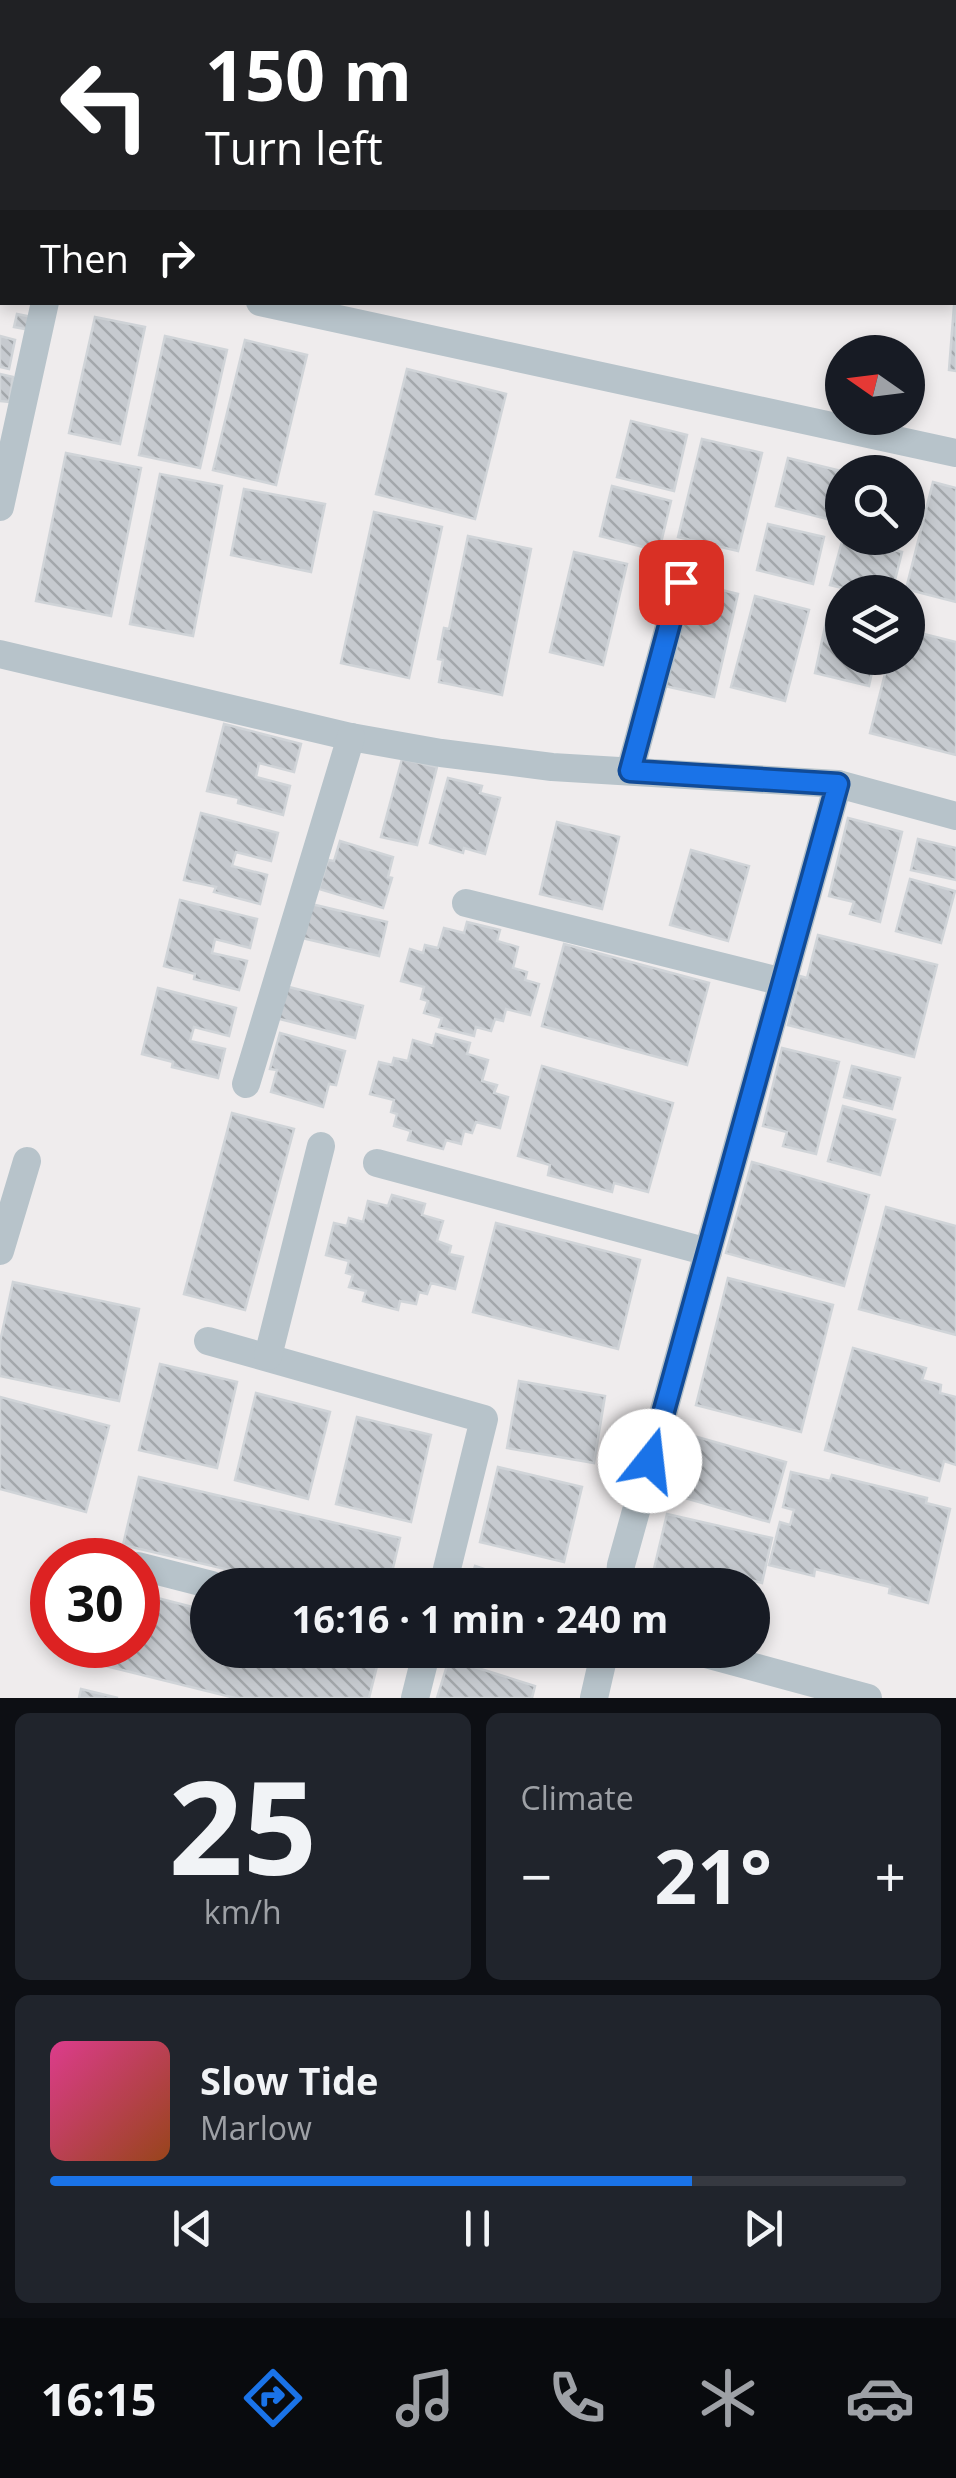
<!DOCTYPE html>
<meta charset="utf-8">
<style>
:root{--surface:#171b24;--page:#20242c;--text:#f1f3f6;--muted:#9ea1a6;--line:#363941;--accent:#1a73e8}
body{margin:0;font-family:"Open Sans",sans-serif;background:var(--page);color:var(--text);height:100vh;display:flex;flex-direction:column;font-size:38px;white-space:nowrap}
*{box-sizing:border-box;margin:0}
p{font-size:32px;color:var(--muted)}
.icon{flex:none;width:55px;height:55px;fill:none;stroke:currentColor;stroke-width:2;stroke-linecap:round;stroke-linejoin:round}
.map{position:relative;height:1698px;overflow:hidden}
.side{display:flex;flex-direction:column;gap:15px;padding:15px;background:#0d0f14;flex:1}
.side>*{flex:none}
.guide{position:absolute;left:0px;top:0px;width:958px;height:305px;box-shadow:0 5px 15px #0003;background:#202124;color:#fff;overflow:hidden}
.needle{width:65px;rotate:284deg}
.fabs{position:absolute;left:825px;top:335px;display:grid;gap:20px}
.fabs a{display:grid;place-items:center;width:100px;height:100px;border-radius:50%;background:var(--surface);box-shadow:0 5px 15px #0003;font-size:50px}
.speed{position:absolute;left:30px;top:1538px;display:flex;gap:20px;font-size:50px;font-weight:700;text-align:center}
.speed>*{display:grid;place-content:center;width:130px;height:130px;border-radius:50%;background:var(--surface);box-shadow:0 5px 15px #0003;line-height:1}
.speed .limit{border:15px solid #d22;background:#fff;color:#111}
.pin{position:absolute;display:grid;place-items:center;width:85px;height:85px;color:#fff;margin:-42px;border-radius:20px;box-shadow:0 5px 15px #0006}
.me{position:absolute;width:110px;margin:-55px;rotate:16deg;stroke-linejoin:round;filter:drop-shadow(0 0 8px #0008)}
.turn{display:flex;align-items:center;gap:35px;height:210px;padding:0 40px;font-size:45px}
.turn .icon{width:130px;height:130px;stroke-width:2.5}
.turn b{display:block;font-size:70px;line-height:85px}
.then{display:flex;align-items:center;height:95px;padding:0 40px;background:#0003;gap:20px;font-size:38px}
.big{font-size:75px;font-weight:700;line-height:1.1}
.side .widget{flex:1;display:flex;flex-direction:column;justify-content:center;gap:15px;min-width:0;padding:0 35px;border-radius:15px;background:var(--page)}
.side .dial{align-items:center;gap:0}
.dial b{font-size:130px;line-height:1}
.song{display:flex;align-items:center;gap:30px}
.cover{width:120px;height:120px;border-radius:15px;background:linear-gradient(135deg,hsl(330 70% 55%),hsl(20 70% 35%))}
.played{height:10px;border-radius:5px;background:linear-gradient(90deg,var(--accent) 75%,var(--line) 75%)}
.keys{display:flex;justify-content:space-around;direction:ltr}
.heat{display:flex;justify-content:space-between;align-items:center;font-size:55px;direction:ltr}
.side .tiles{flex:1;display:grid;gap:15px;grid-template-columns:1fr 1fr}
.widget:last-child{grid-column:span 2}
.trip{position:absolute;left:190px;top:1568px;width:580px;height:100px;border-radius:50px;background:var(--surface);box-shadow:0 5px 15px #0003;font-weight:700;line-height:100px;text-align:center}
.tabs{display:flex;height:160px;justify-content:space-around;align-items:center;background:#090b0e;color:var(--muted)}
.tabs .icon{width:70px;height:70px}
.tabs .current{color:var(--accent)}
.tabs b{font-size:45px;color:var(--text)}
.map>svg:first-child{display:block}
.grass{fill:#b9eec7}
.building{fill:url(#building-back-hatch);stroke:#d0d4d8;stroke-width:2.5}
.lines{fill:none;stroke-linecap:round;stroke-linejoin:round}
.service{stroke:#b7c3ca;stroke-width:14}
.minor{stroke:#b7c3ca;stroke-width:28}
.tertiary{stroke:#b7c3ca;stroke-width:35}
.route-casing{stroke:#114b97;stroke-width:25}
.route{stroke:#1a73e8;stroke-width:18}
</style>
<div class="map">
<svg width="956" height="1698" viewBox="0 0 956 1698">
<defs>
<pattern id="building-back-hatch" width="6" height="6" patternUnits="userSpaceOnUse" patternTransform="scale(2.5)"><rect width="6" height="6" fill="#c6cacf"/><path d="M-1 5l2 2M0 0l6 6M5-1l2 2" fill="none" stroke="#a3a7ab"/></pattern>
</defs>
<rect width="100%" height="100%" fill="#efeced"/>
<path class="grass" d="M0,38L2,39V193H0Z"/>
<g class="building">
<path d="M912,0H956V36L955,2H912Z"/>
<path d="M955,293H956V371L949,370Z"/>
<path d="M17,314L32,317L30,330L14,327Z"/>
<path d="M95,317L145,327L120,444L69,433Z"/>
<path d="M0,336L15,340L9,369L0,367Z"/>
<path d="M165,336L227,350L200,468L139,455Z"/>
<path d="M245,340L307,355L276,485L213,470Z"/>
<path d="M407,369L506,394L475,519L376,494Z"/>
<path d="M0,374L13,377L9,402L0,401Z"/>
<path d="M631,421L687,435L674,491L617,477Z"/>
<path d="M702,439L762,453L738,551L678,537Z"/>
<path d="M66,453L141,468L111,616L36,601Z"/>
<path d="M788,458L845,472L835,521L776,506Z"/>
<path d="M160,474L222,486L193,636L130,624Z"/>
<path d="M933,482L956,488V602L906,589Z"/>
<path d="M908,485L921,488L910,535H908Z"/>
<path d="M612,486L671,501L659,551L600,536Z"/>
<path d="M244,489L325,504L311,572L231,555Z"/>
<path d="M374,512L442,527L409,678L341,663Z"/>
<path d="M768,524L824,537L813,584L757,570Z"/>
<path d="M468,536L531,549L502,695L439,682L443,660L438,659L444,628L449,629Z"/>
<path d="M843,538L902,552L892,592H859L830,585Z"/>
<path d="M574,552L627,564L603,665L550,652Z"/>
<path d="M689,582L738,594L714,697L665,686Z"/>
<path d="M755,596L809,610L785,701L731,687Z"/>
<path d="M829,608L842,611V658H875L869,686L815,673Z"/>
<path d="M908,630L956,642V755L870,733L889,658H908Z"/>
<path d="M224,724L301,744L294,772L259,763L256,777L290,786L283,815L238,803L239,798L207,791Z"/>
<path d="M402,759L437,767L417,845L381,837Z"/>
<path d="M448,778L482,786L480,793L500,798L485,854L464,848L463,853L430,843Z"/>
<path d="M201,813L278,833L271,861L236,852L232,866L267,875L260,904L214,892L216,887L184,880Z"/>
<path d="M848,818L902,832L880,922L850,914L854,902L829,896Z"/>
<path d="M557,822L619,837L602,909L540,894Z"/>
<path d="M918,839L956,848V880L911,870Z"/>
<path d="M340,841L393,857L388,877L392,878L383,908L319,889L328,860L334,861Z"/>
<path d="M691,850L749,866L728,941L670,925Z"/>
<path d="M910,879L955,891L941,943L896,931Z"/>
<path d="M180,900L257,919L250,948L215,939L212,953L247,961L239,990L194,979L195,974L164,966Z"/>
<path d="M307,903L387,922L379,956L298,937Z"/>
<path d="M467,922L500,930L497,941L518,947L513,968L527,972L525,980L539,984L530,1015L506,1009L503,1021L495,1019L491,1031L476,1027L474,1036L439,1027L442,1018L424,1013L428,1001L421,999L424,987L401,981L410,949L423,953L425,945L438,948L444,928L464,933Z"/>
<path d="M818,935L937,965L914,1057L788,1025L800,976L807,978Z"/>
<path d="M564,944L709,983L687,1065L542,1026Z"/>
<path d="M285,986L363,1006L355,1038L276,1018Z"/>
<path d="M158,988L236,1008L229,1036L194,1027L190,1041L225,1049L218,1078L172,1067L173,1062L142,1054Z"/>
<path d="M280,1033L345,1051L336,1085L329,1084L323,1107L271,1092L277,1070L270,1069Z"/>
<path d="M436,1034L470,1043L467,1054L488,1060L482,1081L497,1085L494,1093L508,1097L500,1128L476,1122L472,1133L464,1131L461,1144L446,1140L443,1149L408,1140L411,1131L394,1126L397,1114L391,1112L394,1100L370,1094L379,1062L392,1065L394,1058L408,1061L413,1040L433,1046Z"/>
<path d="M782,1048L839,1062L816,1154L783,1146L787,1132L763,1126Z"/>
<path d="M542,1066L673,1103L648,1192L614,1183L612,1192L548,1175L550,1165L518,1156Z"/>
<path d="M852,1066L900,1078L892,1109L844,1097Z"/>
<path d="M843,1106L895,1120L880,1175L828,1161Z"/>
<path d="M232,1113L294,1129L245,1310L184,1294Z"/>
<path d="M752,1162L869,1195L844,1286L726,1253Z"/>
<path d="M392,1195L425,1204L422,1215L443,1221L437,1241L451,1246L449,1254L463,1257L455,1289L431,1283L427,1294L419,1292L416,1304L400,1301L398,1310L363,1301L366,1291L349,1287L353,1275L346,1273L349,1261L326,1255L334,1223L347,1226L349,1218L363,1222L368,1201L388,1206Z"/>
<path d="M886,1207L956,1226V1335L859,1309Z"/>
<path d="M496,1223L640,1260L618,1349L473,1312Z"/>
<path d="M728,1278L833,1305L801,1432L696,1405Z"/>
<path d="M13,1282L139,1309L119,1401L0,1376V1342Z"/>
<path d="M853,1348L926,1368L922,1380L941,1385L940,1393L956,1397V1465L944,1461L939,1481L825,1450Z"/>
<path d="M160,1364L237,1382L217,1468L139,1450Z"/>
<path d="M519,1381L605,1396L594,1463L507,1448Z"/>
<path d="M256,1393L330,1412L308,1499L235,1480Z"/>
<path d="M0,1397L109,1426L86,1512L0,1489Z"/>
<path d="M357,1417L431,1435L411,1522L336,1504Z"/>
<path d="M690,1435L786,1462L769,1522L674,1495Z"/>
<path d="M498,1467L582,1487L564,1562L480,1542Z"/>
<path d="M791,1472L830,1481L832,1475L927,1498L926,1503L950,1509L928,1603L889,1593L890,1587L815,1569L814,1576L769,1565L780,1522L790,1525L794,1510L783,1507Z"/>
<path d="M139,1477L400,1538L389,1585H293L123,1545Z"/>
<path d="M667,1514L772,1538L762,1583L734,1576L732,1585H703L653,1573Z"/>
<path d="M475,1566L533,1585H469Z"/>
<path d="M138,1593L208,1611V1650H364L380,1654L369,1698H235L90,1662L95,1645H138Z"/>
<path d="M491,1650H544L539,1666Z"/>
<path d="M449,1659L535,1686L532,1698H437Z"/>
<path d="M81,1689L118,1698H79Z"/>
</g>
<g class="lines">
<path class="service" d="M0,282H2"/>
<g class="minor">
<path d="M260,302L956,453"/>
<path d="M0,507L45,302"/>
<path d="M0,654L351,737L441,753L552,767L838,784L956,816"/>
<path d="M630,771L681,582"/>
<path d="M466,903L783,982"/>
<path d="M246,1084L351,737"/>
<path d="M377,1163L708,1252"/>
<path d="M0,1251L27,1161"/>
<path d="M208,1341L484,1419L443,1585"/>
<path d="M268,1356L321,1146"/>
<path d="M138,1566L212,1585"/>
<path d="M619,1585L621,1565L838,784"/>
<path d="M691,1650L868,1698"/>
<path d="M415,1698L427,1650"/>
<path d="M594,1698L605,1650"/>
</g>
<g class="tertiary">
<path d="M0,1L62,2"/>
<path d="M337,2L540,0"/>
<path d="M955,90H956"/>
</g>
</g>
<g class="lines">
<defs>
<path id="route" d="M650,1461L838,784L630,771L681,582"/>
</defs>
<use href="#route" class="route-casing"/>
<use href="#route" class="route"/>
</g>
</svg>
<div class="fabs">
<a><svg class="needle" viewBox="-14 -14 28 28"><path d="M0-13l5 13h-10z" fill="#e53935"/><path d="M0 13l5-13h-10z" fill="#9ea1a6"/></svg></a>
<a><svg class="icon" aria-label="search" viewBox="0 0 24 24"><circle cx="10" cy="10" r="6"/><path d="M15 15l6 6"/></svg></a>
<a><svg class="icon" aria-label="layers" viewBox="0 0 24 24"><path d="M12 4l9 5-9 5-9-5zM3 14l9 5 9-5"/></svg></a>
</div>
<div class="speed"><div class="limit">30</div></div>
<div class="pin" style="left:681px;top:582px;background:#d93025"><svg class="icon" aria-label="arrive" viewBox="0 0 24 24"><path d="M6 21V4h12l-3 4 3 4H6"/></svg></div>
<svg class="me" style="left:650px;top:1461px" viewBox="-20 -20 40 40"><circle r="19" fill="#fff"/><path d="M0-13L10 11 0 6-10 11z" fill="#1a73e8"/></svg>
<div class="trip">16:16 · 1 min · 240 m</div>
<div class="guide">
<div class="turn"><svg class="icon" aria-label="left" viewBox="0 0 24 24"><path d="M17 20v-9H6M10 6l-5 5 5 5"/></svg><div><b>150 m</b>Turn left</div></div>
<div class="then">Then<svg class="icon" aria-label="right" viewBox="0 0 24 24"><path d="M7 20v-9h11M14 6l5 5-5 5"/></svg></div>
</div>
</div>
<section class="side">
<div class="tiles">
<div class="widget dial"><b>25</b><p>km/h</p></div>
<div class="widget"><p>Climate</p>
<div class="heat"><a>−</a><b class="big">21°</b><a>+</a></div>
</div>
<div class="widget">
<div class="song"><i class="cover"></i><div><b>Slow Tide</b><p>Marlow</p></div></div>
<div class="played"></div>
<div class="keys"><svg class="icon" aria-label="previous" viewBox="0 0 24 24"><path d="M18 5L8 12l10 7zM5 5v14"/></svg><svg class="icon" aria-label="pause" viewBox="0 0 24 24"><path d="M8 5v14M16 5v14"/></svg><svg class="icon" aria-label="next" viewBox="0 0 24 24"><path d="M6 5l10 7-10 7zM19 5v14"/></svg></div>
</div>
</div>
</section>
<nav class="tabs">
<b>16:15</b>
<svg class="icon current" aria-label="directions" viewBox="0 0 24 24"><path d="M12 3l9 9-9 9-9-9zM9 14v-3h6M13 9l2 2-2 2"/></svg>
<svg class="icon" aria-label="music" viewBox="0 0 24 24"><path d="M9 18V5l10-2v13"/><circle cx="6" cy="18" r="3"/><circle cx="16" cy="16" r="3"/></svg>
<svg class="icon" aria-label="phone" viewBox="0 0 24 24"><path d="M5 4h4l2 5-3 2q2 4 5 5l2-3 5 2v4C11 20 4 13 5 4z"/></svg>
<svg class="icon" aria-label="climate" viewBox="0 0 24 24"><path d="M12 3v18M4 7l16 10M4 17L20 7"/></svg>
<svg class="icon" aria-label="car" viewBox="0 0 24 24"><path d="M5 17H2v-5l4-1 3-4h7l3 4 3 1v5h-3M9 17h6M6 11h13"/><circle cx="7" cy="17" r="2"/><circle cx="17" cy="17" r="2"/></svg>
</nav>
